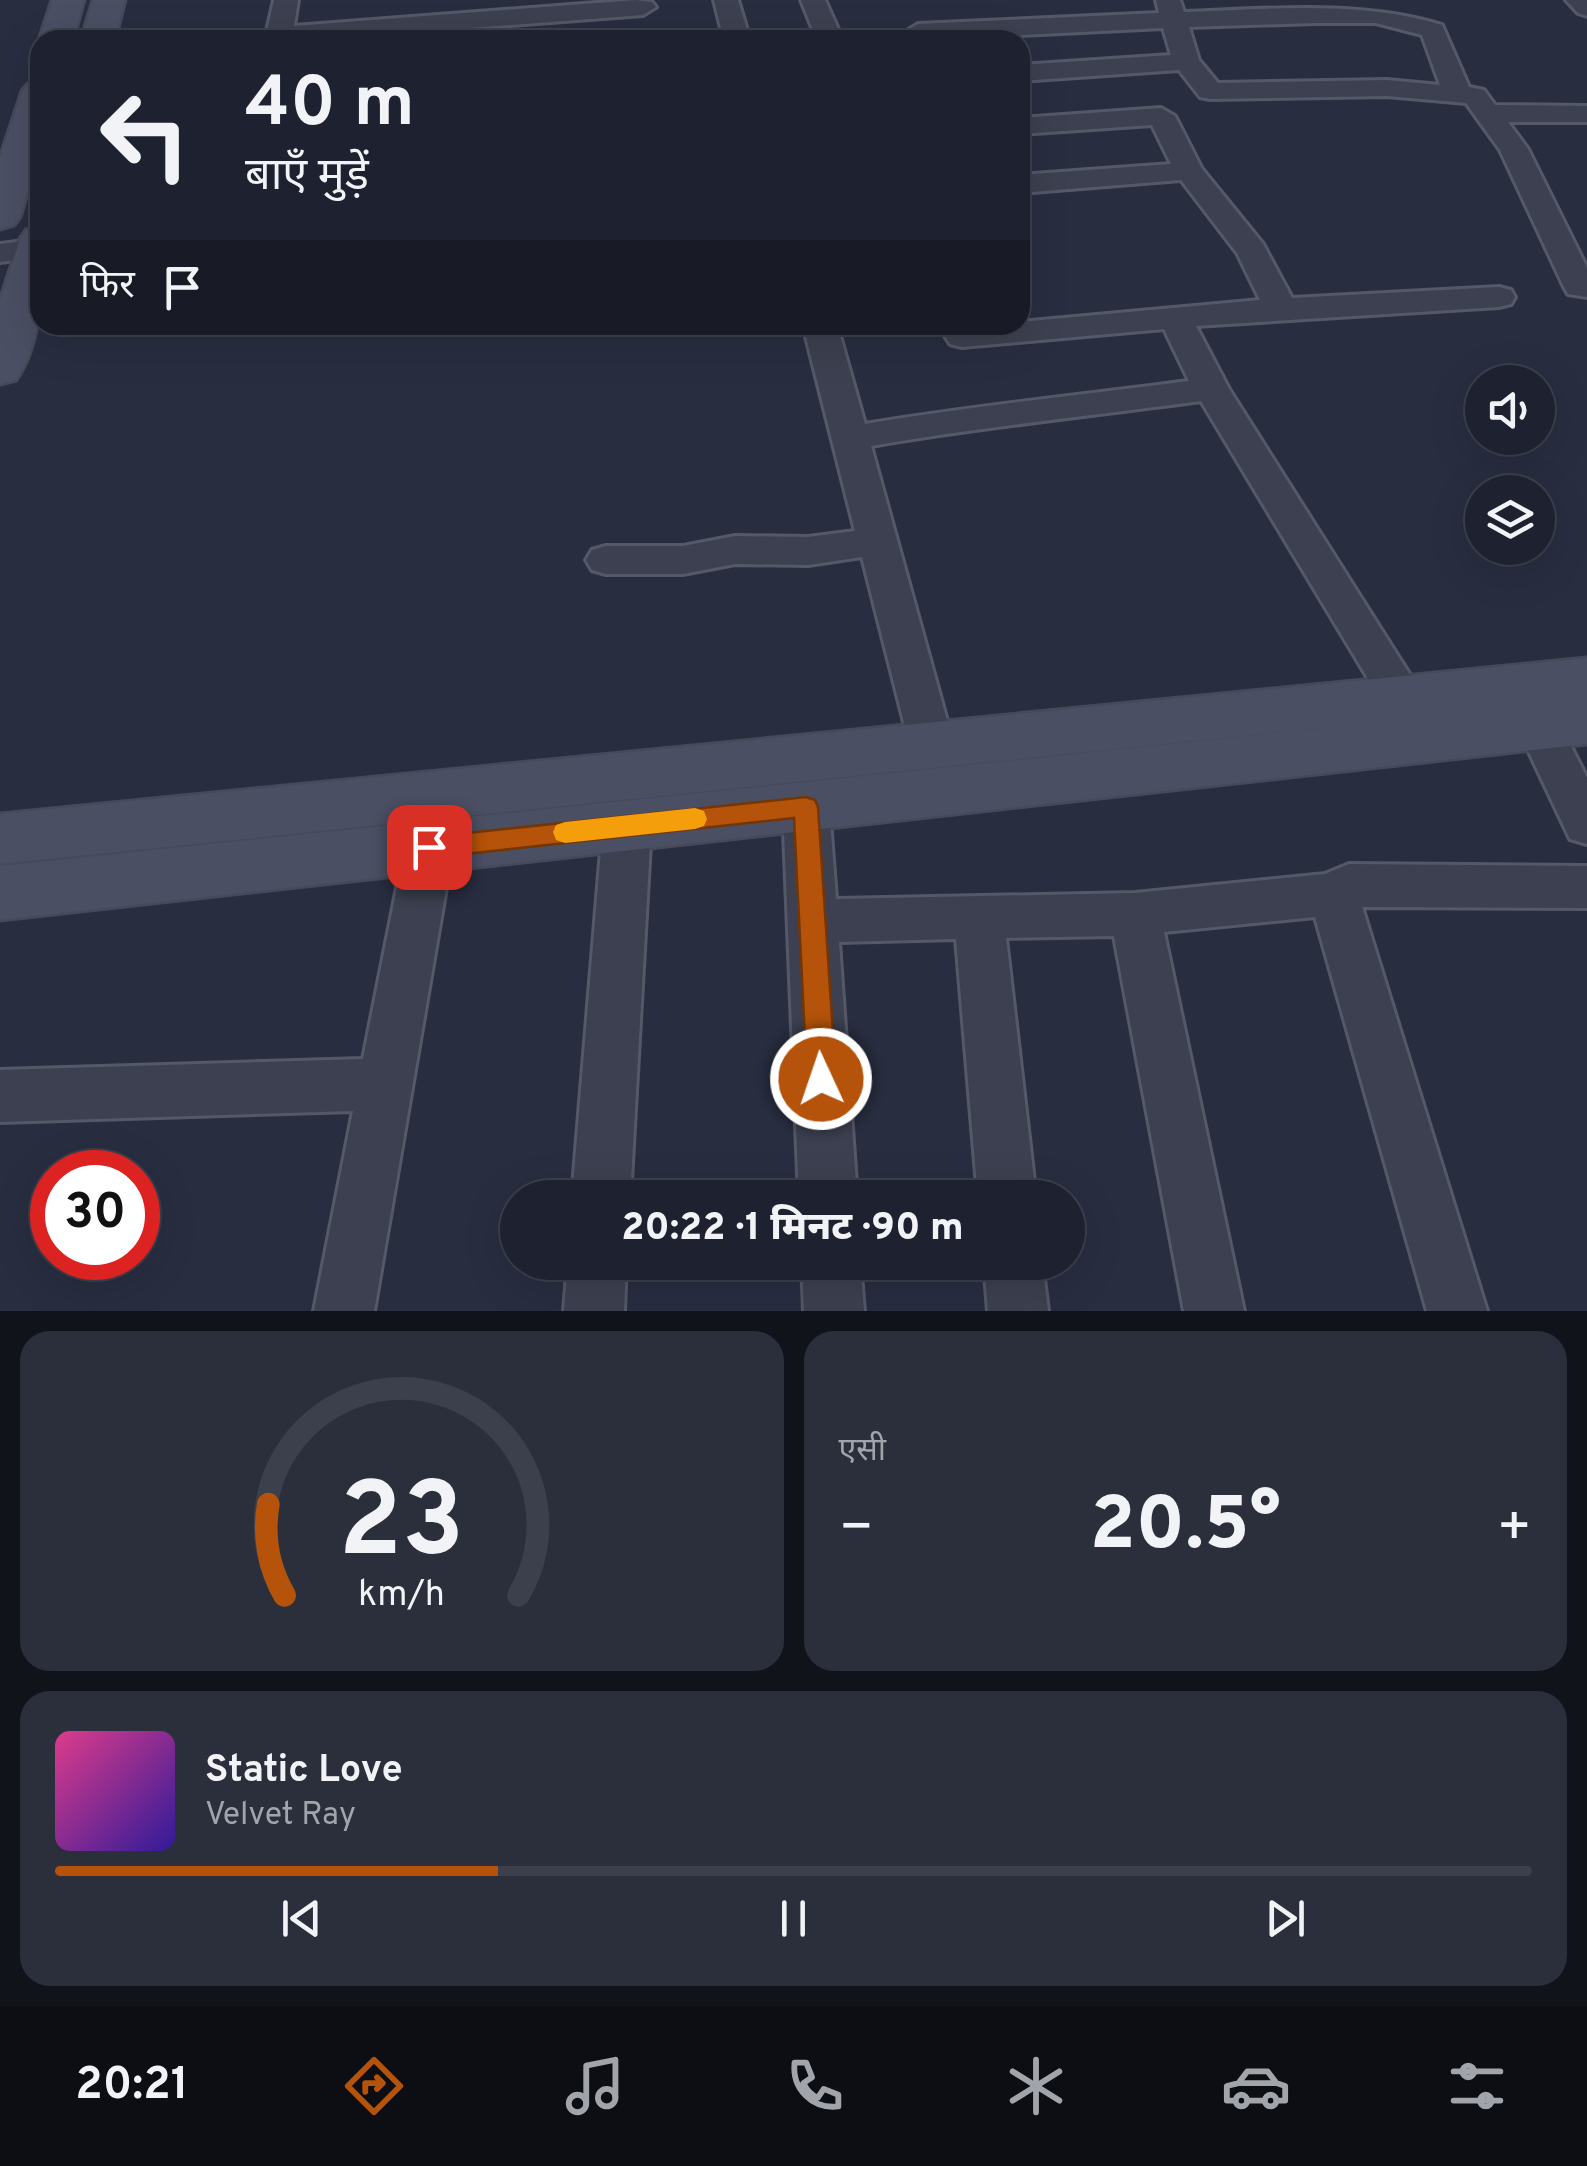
<!DOCTYPE html>
<html lang="hi">
<meta charset="utf-8">
<style>
:root{--surface:#1e2230;--page:#2b2f3c;--text:#f1f3f6;--muted:#a1a4ab;--line:#3c3f4c;--accent:#b45309}
body{margin:0;font-family:Overpass,"Noto Sans Devanagari",sans-serif;background:var(--page);color:var(--text);height:100vh;display:flex;flex-direction:column;font-size:38px;white-space:nowrap}
*{box-sizing:border-box;margin:0}
p{font-size:32px;color:var(--muted)}
.icon{flex:none;width:55px;height:55px;fill:none;stroke:currentColor;stroke-width:2;stroke-linecap:round;stroke-linejoin:round}
.map{position:relative;height:1311px;overflow:hidden}
.side{display:flex;flex-direction:column;gap:20px;padding:20px;background:#10131a;flex:1}
.side>*{flex:none}
.top-card{position:absolute;left:30px;top:30px;width:1000px;height:305px;border-radius:30px;box-shadow:0 10px 40px #0002,0 0 0 2px var(--line);background:#1e2230;color:var(--text);overflow:hidden}
.buttons{position:absolute;left:1465px;top:365px;display:grid;gap:20px}
.buttons a{display:grid;place-items:center;width:90px;height:90px;border-radius:50%;background:var(--surface);box-shadow:0 10px 40px #0002,0 0 0 2px var(--line);font-size:50px}
.speed{position:absolute;left:30px;top:1150px;display:flex;gap:20px;font-size:50px;font-weight:700;text-align:center}
.speed>*{display:grid;place-content:center;width:130px;height:130px;border-radius:50%;background:var(--surface);box-shadow:0 10px 40px #0002,0 0 0 2px var(--line);line-height:1}
.speed .limit{border:15px solid #d22;background:#fff;color:#111}
.pin{position:absolute;display:grid;place-items:center;width:85px;height:85px;color:#fff;margin:-42px;border-radius:20px;box-shadow:0 5px 15px #0006}
.me{position:absolute;width:110px;margin:-55px;rotate:357deg;stroke-linejoin:round;filter:drop-shadow(0 0 8px #0008)}
.turn{display:flex;align-items:center;gap:35px;height:210px;padding:0 50px;font-size:45px}
.turn .icon{width:130px;height:130px;stroke-width:2.5}
.turn b{display:block;font-size:70px;line-height:85px}
.then{display:flex;align-items:center;height:95px;padding:0 50px;background:#0003;gap:20px;font-size:38px}
.big{font-size:75px;font-weight:800;line-height:1.1}
.side .card{flex:1;display:flex;flex-direction:column;justify-content:center;gap:15px;min-width:0;padding:0 35px;border-radius:30px;background:var(--page)}
.side .dial{align-items:center;gap:0}
.dial svg{height:260px;overflow:visible;fill:none;stroke:var(--line);stroke-width:7;stroke-linecap:round;text-anchor:middle}
.dial text{fill:var(--text);stroke:none}
.song{display:flex;align-items:center;gap:30px}
.cover{width:120px;height:120px;border-radius:15px;background:linear-gradient(135deg,hsl(330 70% 55%),hsl(250 70% 35%))}
.played{height:10px;border-radius:5px;background:linear-gradient(90deg,var(--accent) 30%,var(--line) 30%)}
.keys{display:flex;justify-content:space-around;direction:ltr}
.heat{display:flex;justify-content:space-between;align-items:center;font-size:55px;direction:ltr}
.side .tiles{flex:1;display:grid;gap:20px;grid-template-columns:1fr 1fr}
.card:last-child{grid-column:span 2}
.trip{position:absolute;left:500px;top:1180px;width:585px;height:100px;border-radius:50px;background:var(--surface);box-shadow:0 10px 40px #0002,0 0 0 2px var(--line);font-weight:800;line-height:100px;text-align:center}
.tabs{display:flex;height:160px;justify-content:space-around;align-items:center;background:#0c0e13;color:var(--muted)}
.tabs .icon{width:70px;height:70px}
.tabs .current{color:var(--accent)}
.tabs b{font-size:45px;color:var(--text)}
.map>svg:first-child{display:block}
.lines{fill:none;stroke-linecap:round;stroke-linejoin:round}
.street-casing{stroke:#545867;stroke-width:6}
.secondary-casing{stroke:#464959;stroke-width:5}
.street{fill:#3c4050;fill-rule:evenodd}
.secondary{fill:#4b4f63;fill-rule:evenodd}
.route{fill:#b45309;stroke:#753606;stroke-width:2.5}
.slow{fill:#f59e0b}
</style>
<div class="map">
<svg width="1587" height="1311" viewBox="0 0 1587 1311">
<rect width="100%" height="100%" fill="#282d40"/>
<g class="lines">
<defs>
<g id="street">
<path d="M274,0H298L294,26L636,0L652,2L656,7L643,15L314,40H270L266,35Z"/>
<path d="M714,0H738L750,40H724Z"/>
<path d="M801,0H825L843,40H817Z"/>
<path d="M1156,0H1180L1184,12C1268,9 1362,0 1442,25L1469,87L1484,90L1495,105L1587,106V122H1508L1528,149L1587,268V297L1568,294L1564,287L1500,150L1466,103L1387,96L1210,99L1200,97L1179,70L1020,81V65L1171,55L1163,28L918,40L905,32L918,24L1159,13ZM1315,23H1376L1422,35L1440,85L1387,80L1218,83L1199,60L1189,27Z"/>
<path d="M1566,0H1587V16L1578,13Z"/>
<path d="M1161,108L1175,116L1202,169L1263,244L1292,298L1499,287L1511,290L1515,297L1511,304L1499,307L1196,326L1229,389L1417,686L1424,698L1417,710L1402,715L1387,710L1201,401C1090,416 980,427 871,446L954,746L948,758L932,764L916,758L910,746L862,557L808,565L735,564L683,574H606L592,570L586,560L592,550L606,546H683L735,536L808,537L855,531L803,325H837L865,424C972,406 1081,395 1189,381L1164,329L962,347L950,344L938,325H1020V322L1260,300L1237,253L1181,180L1020,193V175L1171,164L1152,125L1020,134V118Z"/>
<path d="M40,239V257L0,262V244Z"/>
<path d="M1524,678L1539,683L1587,778V844L1570,839L1502,695L1509,683Z"/>
<path d="M806,788L822,794L829,807L836,899L1135,893L1325,874L1349,864L1587,866V908L1362,907L1487,1311H1427L1315,917L1164,932L1244,1311H1184L1114,936L1006,938L1036,1198H978L956,939L839,942L857,1198H799L783,807L790,794Z"/>
<path d="M627,807L644,812L651,826L630,1198H572L603,826L610,812Z"/>
<path d="M429,827L446,833L453,847L374,1311H314L353,1111L0,1122V1070L363,1059L405,847L412,833Z"/>
<path d="M568,1262H626L624,1311H564Z"/>
<path d="M802,1262H860L864,1311H804Z"/>
<path d="M984,1262H1042L1048,1311H988Z"/>
</g>
<g id="secondary">
<path d="M52,0H84L73,40H39Z"/>
<path d="M93,0H125L115,40H81Z"/>
<path d="M40,80V150L20,217L14,225L0,229V158L22,91L28,84Z"/>
<path d="M40,227C40,277 46,336 16,380L0,384V300L20,239L26,230Z"/>
<path d="M1587,658V744L0,920V866L1360,724L0,864V814Z"/>
</g>
</defs>
<use href="#street" class="street-casing"/>
<use href="#secondary" class="secondary-casing"/>
<use href="#street" class="street"/>
<use href="#secondary" class="secondary"/>
</g>
<path class="route" d="M806,797L815,800L818,807L836,1079L831,1089L821,1093L811,1089L807,1079L794,818L429,858L420,855L416,847L420,840L429,837Z"/>
<path class="slow" d="M695,808L704,811L707,819L704,826L695,829L565,843L556,840L553,832L556,825L565,822Z"/>
</svg>
<div class="buttons">
<a><svg class="icon" aria-label="sound" viewBox="0 0 24 24"><path d="M4 9h4l5-4v14l-5-4H4zM17 9q2 3 0 6"/></svg></a>
<a><svg class="icon" aria-label="layers" viewBox="0 0 24 24"><path d="M12 4l9 5-9 5-9-5zM3 14l9 5 9-5"/></svg></a>
</div>
<div class="speed"><div class="limit">30</div></div>
<div class="pin" style="left:429px;top:847px;background:#d93025"><svg class="icon" aria-label="arrive" viewBox="0 0 24 24"><path d="M6 21V4h12l-3 4 3 4H6"/></svg></div>
<svg class="me" style="left:821px;top:1079px" viewBox="-20 -20 40 40"><circle r="17" fill="#b45309" stroke="#fff" stroke-width="3"/><path d="M0-11L8 9 0 5-8 9z" fill="#fff"/></svg>
<div class="trip">20:22 · 1 मिनट · 90 m</div>
<div class="top-card">
<div class="turn"><svg class="icon" aria-label="left" viewBox="0 0 24 24"><path d="M17 20v-9H6M10 6l-5 5 5 5"/></svg><div><b>40 m</b>बाएँ मुड़ें</div></div>
<div class="then">फिर<svg class="icon" aria-label="arrive" viewBox="0 0 24 24"><path d="M6 21V4h12l-3 4 3 4H6"/></svg></div>
</div>
</div>
<section class="side">
<div class="tiles">
<div class="card dial"><svg viewBox="0 0 100 80">
<path d="M14 69A42 42 0 1 1 86 69"/>
<path d="M14 69A42 42 0 0 1 9 41" stroke="#b45309"/>
<text x="50" y="56" font-size="32" font-weight="700">23</text>
<text x="50" y="72" font-size="11">km/h</text>
</svg></div>
<div class="card"><p>एसी</p>
<div class="heat"><a>−</a><b class="big">20.5°</b><a>+</a></div>
</div>
<div class="card">
<div class="song"><i class="cover"></i><div><b>Static Love</b><p>Velvet Ray</p></div></div>
<div class="played"></div>
<div class="keys"><svg class="icon" aria-label="previous" viewBox="0 0 24 24"><path d="M18 5L8 12l10 7zM5 5v14"/></svg><svg class="icon" aria-label="pause" viewBox="0 0 24 24"><path d="M8 5v14M16 5v14"/></svg><svg class="icon" aria-label="next" viewBox="0 0 24 24"><path d="M6 5l10 7-10 7zM19 5v14"/></svg></div>
</div>
</div>
</section>
<nav class="tabs">
<b>20:21</b>
<svg class="icon current" aria-label="directions" viewBox="0 0 24 24"><path d="M12 3l9 9-9 9-9-9zM9 14v-3h6M13 9l2 2-2 2"/></svg>
<svg class="icon" aria-label="music" viewBox="0 0 24 24"><path d="M9 18V5l10-2v13"/><circle cx="6" cy="18" r="3"/><circle cx="16" cy="16" r="3"/></svg>
<svg class="icon" aria-label="phone" viewBox="0 0 24 24"><path d="M5 4h4l2 5-3 2q2 4 5 5l2-3 5 2v4C11 20 4 13 5 4z"/></svg>
<svg class="icon" aria-label="climate" viewBox="0 0 24 24"><path d="M12 3v18M4 7l16 10M4 17L20 7"/></svg>
<svg class="icon" aria-label="car" viewBox="0 0 24 24"><path d="M5 17H2v-5l4-1 3-4h7l3 4 3 1v5h-3M9 17h6M6 11h13"/><circle cx="7" cy="17" r="2"/><circle cx="17" cy="17" r="2"/></svg>
<svg class="icon" aria-label="filters" viewBox="0 0 24 24"><path d="M4 7h16M4 17h16"/><circle cx="9" cy="7" r="2"/><circle cx="15" cy="17" r="2"/></svg>
</nav>
